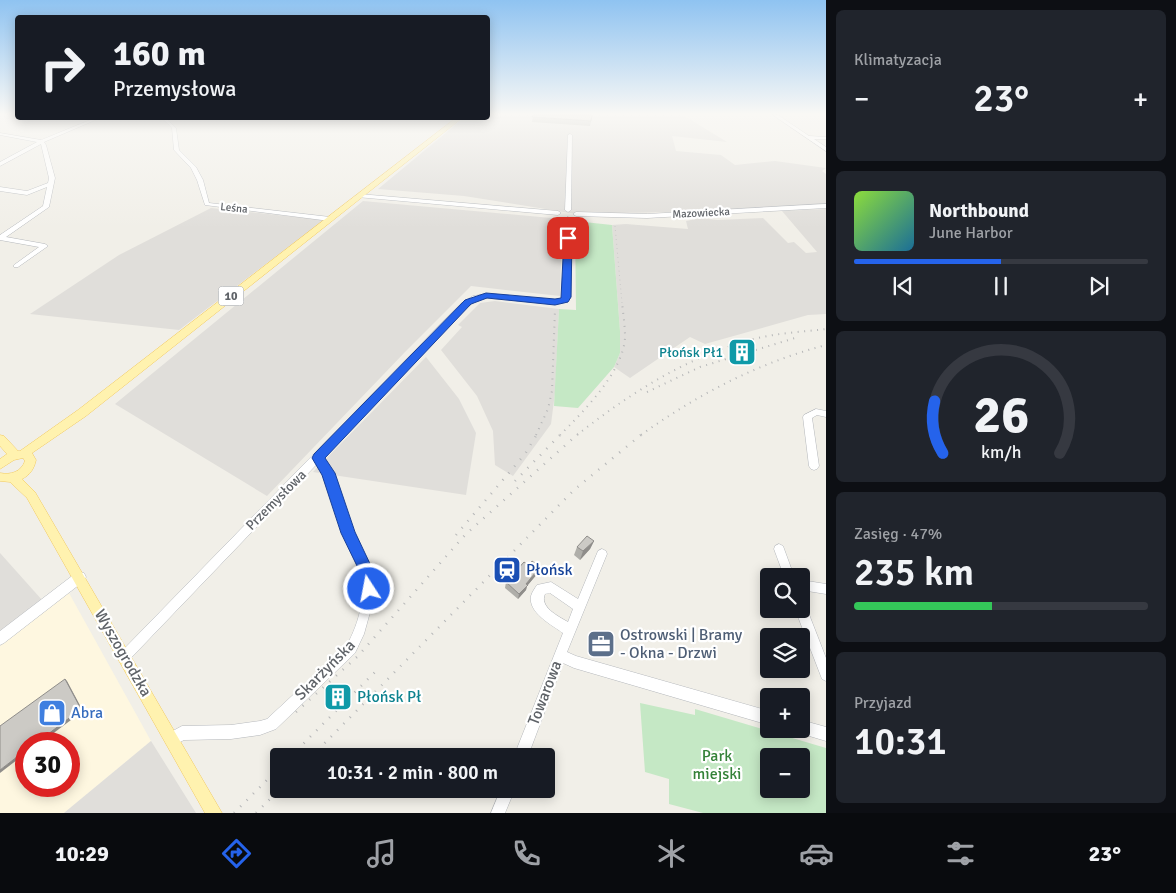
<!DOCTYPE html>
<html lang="pl">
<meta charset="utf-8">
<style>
:root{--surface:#171b24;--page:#20242c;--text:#f1f3f6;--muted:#9ea1a6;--line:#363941;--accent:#2563eb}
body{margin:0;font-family:Signika,sans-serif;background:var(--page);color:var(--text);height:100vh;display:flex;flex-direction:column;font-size:19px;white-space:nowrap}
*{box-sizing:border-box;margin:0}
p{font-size:16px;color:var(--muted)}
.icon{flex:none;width:28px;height:28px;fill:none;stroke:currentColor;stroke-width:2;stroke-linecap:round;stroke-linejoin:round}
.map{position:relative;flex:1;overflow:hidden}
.side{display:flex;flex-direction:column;gap:10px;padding:10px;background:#0d0f14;width:350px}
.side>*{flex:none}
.banner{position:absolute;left:15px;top:15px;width:475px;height:105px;border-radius:5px;box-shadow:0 2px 12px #0003;background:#171b24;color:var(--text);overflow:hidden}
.buttons{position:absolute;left:760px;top:568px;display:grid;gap:10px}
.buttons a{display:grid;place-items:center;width:50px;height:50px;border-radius:5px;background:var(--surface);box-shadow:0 2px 12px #0003;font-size:25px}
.speed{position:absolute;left:15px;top:732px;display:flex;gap:10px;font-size:25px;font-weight:700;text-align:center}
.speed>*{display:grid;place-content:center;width:65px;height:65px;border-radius:50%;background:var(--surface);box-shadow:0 2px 12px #0003;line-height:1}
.speed .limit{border:8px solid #d22;background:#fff;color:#111}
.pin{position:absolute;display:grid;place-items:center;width:42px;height:42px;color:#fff;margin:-21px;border-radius:10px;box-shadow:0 2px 8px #0006}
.me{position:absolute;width:55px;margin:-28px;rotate:349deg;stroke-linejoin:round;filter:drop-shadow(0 0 4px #0008)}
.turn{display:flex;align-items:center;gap:18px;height:105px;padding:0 15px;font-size:22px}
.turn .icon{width:65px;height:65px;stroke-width:2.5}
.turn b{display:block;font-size:35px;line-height:42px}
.big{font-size:38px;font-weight:600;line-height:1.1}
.side .tile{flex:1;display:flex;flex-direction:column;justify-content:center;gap:8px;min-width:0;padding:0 18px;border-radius:8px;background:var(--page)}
.side .dial{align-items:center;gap:0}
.dial svg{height:130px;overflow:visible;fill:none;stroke:var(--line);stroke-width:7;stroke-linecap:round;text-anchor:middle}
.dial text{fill:var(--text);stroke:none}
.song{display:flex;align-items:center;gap:15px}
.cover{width:60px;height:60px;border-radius:8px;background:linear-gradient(135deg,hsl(90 70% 55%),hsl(200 70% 35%))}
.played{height:5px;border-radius:2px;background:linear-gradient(90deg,var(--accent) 50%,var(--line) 50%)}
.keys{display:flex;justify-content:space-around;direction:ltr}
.heat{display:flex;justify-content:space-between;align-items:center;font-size:28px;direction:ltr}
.charge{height:8px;border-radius:4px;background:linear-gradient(90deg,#34c759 47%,var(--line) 0)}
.trip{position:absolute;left:270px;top:748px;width:285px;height:50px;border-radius:5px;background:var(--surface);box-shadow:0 2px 12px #0003;font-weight:600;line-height:50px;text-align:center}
.tabs{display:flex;height:80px;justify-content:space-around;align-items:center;background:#090b0e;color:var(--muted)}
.tabs .icon{width:35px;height:35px}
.tabs .current{color:var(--accent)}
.tabs b{font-size:22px;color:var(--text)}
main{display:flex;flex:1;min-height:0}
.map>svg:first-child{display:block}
.commercial{fill:#fef7e0;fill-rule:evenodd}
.industrial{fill:#e0deda}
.green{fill:#c5e8c5;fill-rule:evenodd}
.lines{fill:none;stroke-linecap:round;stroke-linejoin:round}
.minor-casing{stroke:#b5b8bc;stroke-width:1}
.major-casing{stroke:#f2c960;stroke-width:1}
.minor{fill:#fff;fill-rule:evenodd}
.major{fill:#fff2af;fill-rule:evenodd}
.rail-far2{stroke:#b6b7b8;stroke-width:1;stroke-dasharray:0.5 4;stroke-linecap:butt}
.rail-far1{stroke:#b6b7b8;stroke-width:2;stroke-dasharray:1 5.5;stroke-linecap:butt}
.rail{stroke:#b6b7b8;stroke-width:2.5;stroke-dasharray:1 8;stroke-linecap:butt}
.wall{fill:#afaea9}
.shaded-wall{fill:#8f8d8a}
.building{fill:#cccac5;stroke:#8f8d8a}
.route{fill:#2563eb;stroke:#184099}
.labels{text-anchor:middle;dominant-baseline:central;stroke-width:4.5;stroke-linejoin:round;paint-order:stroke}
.far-street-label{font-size:11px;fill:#5f6368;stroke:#fff}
.shield{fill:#fff;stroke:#8f9295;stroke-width:1}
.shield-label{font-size:12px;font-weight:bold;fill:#5f6368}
.culture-label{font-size:14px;fill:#0d838f;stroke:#fff;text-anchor:end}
.street-label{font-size:14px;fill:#5f6368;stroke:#fff}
.near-transit-label{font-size:16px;fill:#164399;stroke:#fff;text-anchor:start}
.near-service-label{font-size:16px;fill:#4e5e75;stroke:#fff;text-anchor:start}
.near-street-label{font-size:16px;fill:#5f6368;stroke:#fff}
.near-culture-label{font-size:16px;fill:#0d838f;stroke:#fff;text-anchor:start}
.near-shop-label{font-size:16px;fill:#366cbe;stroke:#fff;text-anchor:start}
.near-park-label{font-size:16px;fill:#348238;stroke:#fff}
</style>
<main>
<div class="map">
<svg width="826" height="813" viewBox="0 0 826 813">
<rect width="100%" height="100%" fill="#f1efe8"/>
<path class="commercial" d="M69,593L151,741L64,813H0V646ZM26,744H69V786H26Z"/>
<g class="industrial">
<path d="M488,115H683L727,142L672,136L676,151L721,155L735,165L775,161L826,168L822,171L826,174V204L670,212L577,214L464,196L378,189L464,118H488Z"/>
<path d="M363,201L562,219L560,296L471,286L405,352L267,496L115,404Z"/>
<path d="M211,208L324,220L179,330L30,314L119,255Z"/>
<path d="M826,209V314L808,315L705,344L690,337L630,378L614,367L620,353V331L612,225L626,224L688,229L686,221L701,218L717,220L763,218L788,243L794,242L806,253L817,252L782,211Z"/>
<path d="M495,301L559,309L555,393L551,424L513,476L495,465L493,431L477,396L441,350L462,327L458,325L480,303Z"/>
<path d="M426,357L459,399L476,433L466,495L313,472Z"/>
<path d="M0,553L42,600L0,632Z"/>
<path d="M151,741L196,813H64Z"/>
</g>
<g class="green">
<path d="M575,221L612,225L620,331V353L614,367L578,408L554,406L559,309L576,310Z"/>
<path d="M640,703L695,715V709L826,748V813H703L669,804V779L645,772ZM769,756H801V789H769Z"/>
</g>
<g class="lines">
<defs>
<g id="minor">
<path d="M773,115H778L809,136L826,137V139H814L826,147V151Z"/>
<path d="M95,118H100L44,142L46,145L55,178L49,207L6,237L45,244L48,246L18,267H14V265L39,247L0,240V235L43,206L47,187L27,195L0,191V187L27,191L48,183L49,178L41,144L0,166V162L37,142L0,135V133L41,140Z"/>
<path d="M162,118H166L176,128L179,150L196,167L203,180L209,203L330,217L333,219L330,221L205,205L197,180L191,168L174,150L172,128Z"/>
<path d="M570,134L572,135L571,210L568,212L565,210L568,135Z"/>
<path d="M359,194L558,211L561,213L558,215L357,197L356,196Z"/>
<path d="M826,204V208L647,218L576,216L573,214L576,212L647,214Z"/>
<path d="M568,217L571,219V297L568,302L555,304L486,298L478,300L466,308L323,457L336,485L353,533L370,567L374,587L372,605L364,634L355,653L276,729L260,735L231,739L184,740L172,746L167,744L165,739L167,734L182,726L231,725L260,721L267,719L347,645C359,623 368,592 359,567C354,552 345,540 340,525C332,505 328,483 317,464L129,660L125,662L121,660L119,656L121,652L460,304L473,296L486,294L555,300L563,298L565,219Z"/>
<path d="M816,409L826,411V417L817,415L812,418L819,466L817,469L814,470L811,469L809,466L803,417L804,415Z"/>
<path d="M779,544L783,546L794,576H784L774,549L775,546Z"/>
<path d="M602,549L606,551L607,554L567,652L576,656L769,711V725L574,668L563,663L528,756H514L563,633C552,625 528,613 531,596C532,592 535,588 537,585L551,582L578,599L598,551ZM550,593L573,609L568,622C558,616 539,607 545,594Z"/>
<path d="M80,572L84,573L86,577L84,581L4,643L0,645V631L76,573Z"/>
<path d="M801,580L826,584V594L801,590Z"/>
<path d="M801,603L805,604L826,658V681L822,679L795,609H801Z"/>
<path d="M801,720L826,727V741L796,732L795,729H801Z"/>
<path d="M501,789H515L505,813H491Z"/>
</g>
<path id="major" d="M456,118H462L86,416L32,453L36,460C34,469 30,475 22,479L35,492L222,813H205L27,498L10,482L0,481V473C11,475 21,472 25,461L23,458L14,460L0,469V459L7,454L0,446V435L4,436L18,451H20L78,410Z"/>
</defs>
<use href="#minor" class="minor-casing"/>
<use href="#major" class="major-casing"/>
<use href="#minor" class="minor"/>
<use href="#major" class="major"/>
<path class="rail-far2" d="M615,226L622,303"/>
<g class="rail-far1">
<path d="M647,392L700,367L795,338"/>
<path d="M536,435L548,409L552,391L555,310"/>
<path d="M560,435C583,412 624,371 625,337C625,325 623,313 622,302"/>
<path d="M577,435C629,394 685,358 750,340C775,333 801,332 826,329"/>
<path d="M641,435C698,394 758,363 826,345"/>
</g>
<g class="rail">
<path d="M515,481L561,434"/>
<path d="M456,535L525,454L537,434"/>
<path d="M296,712L358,656L465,535L578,434"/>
<path d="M291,756L379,668"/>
<path d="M312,756L574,490L642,434"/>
<path d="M234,813L279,768"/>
<path d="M256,813L280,789"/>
</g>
</g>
<g class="wall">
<path d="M533,115L591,121L590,126L532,122Z"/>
<path d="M594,541L590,549L580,560L574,555L577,547Z"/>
<path d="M538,573L527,586L526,590L518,599L505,588L506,582Z"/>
<path d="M598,639L607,646L606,648L597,646Z"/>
</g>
<g class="shaded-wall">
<path d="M594,541L590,549L580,560L583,551Z"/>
<path d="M540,567L538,573L527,586L526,590L518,599L519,594L526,584Z"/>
<path d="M65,679L67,681L83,711L39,744H35Z"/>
<path d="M346,691V695L335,706L334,703Z"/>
<path d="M26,750V753L0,773V770Z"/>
</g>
<g class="building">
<path d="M533,115H592L591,121L532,117Z"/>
<path d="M587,536L594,541L583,551L577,547Z"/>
<path d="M532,561L540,567L526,584L528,585L519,594L506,582L524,562L528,565Z"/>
<path d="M598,639L607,641V646L598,644Z"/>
<path d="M65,679L81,709L35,744H26V750L0,770V726Z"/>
<path d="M340,685L346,691L334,703L329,697Z"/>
</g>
<linearGradient id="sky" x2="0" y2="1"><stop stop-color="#8fc3f1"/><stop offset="0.5" stop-color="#f9f8f5"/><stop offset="1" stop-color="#f9f8f5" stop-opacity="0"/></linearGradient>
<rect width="826" height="228" fill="url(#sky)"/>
<path class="route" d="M568,236L572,238L571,297L568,302L555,305L487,298L471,304L325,458L335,473L355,532L372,568L376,589L374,594L369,596L364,594L358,568L341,533L322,475L312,458L314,454L465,300L486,293L555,299L561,298L564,238Z"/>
<defs>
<symbol id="building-square" viewBox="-11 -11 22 22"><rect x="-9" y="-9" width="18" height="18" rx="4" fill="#0f9aa8" stroke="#fff"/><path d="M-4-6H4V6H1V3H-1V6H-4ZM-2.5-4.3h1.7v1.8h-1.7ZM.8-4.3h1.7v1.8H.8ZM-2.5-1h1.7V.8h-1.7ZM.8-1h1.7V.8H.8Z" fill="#fff"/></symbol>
<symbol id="station-square" viewBox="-11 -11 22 22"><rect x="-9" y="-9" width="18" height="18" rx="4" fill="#1a4fb4" stroke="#fff"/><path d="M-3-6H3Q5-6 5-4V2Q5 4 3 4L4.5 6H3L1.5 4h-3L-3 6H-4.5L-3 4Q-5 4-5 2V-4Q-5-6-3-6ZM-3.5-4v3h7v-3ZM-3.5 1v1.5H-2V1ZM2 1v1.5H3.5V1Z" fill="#fff"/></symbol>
<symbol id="office-square" viewBox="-11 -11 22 22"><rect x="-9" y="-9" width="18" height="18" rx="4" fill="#5c6f8a" stroke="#fff"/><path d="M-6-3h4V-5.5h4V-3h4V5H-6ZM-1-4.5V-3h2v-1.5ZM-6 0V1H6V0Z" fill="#fff"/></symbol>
<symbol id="shop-square" viewBox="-11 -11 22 22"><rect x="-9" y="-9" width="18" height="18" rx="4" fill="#3f7fe0" stroke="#fff"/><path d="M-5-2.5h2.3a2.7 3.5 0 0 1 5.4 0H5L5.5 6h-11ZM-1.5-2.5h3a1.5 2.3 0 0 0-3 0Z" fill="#fff"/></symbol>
</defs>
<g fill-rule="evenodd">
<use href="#building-square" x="726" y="336" width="32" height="32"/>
<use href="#station-square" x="491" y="554" width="32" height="32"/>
<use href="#office-square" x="585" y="628" width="32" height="32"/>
<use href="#building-square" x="322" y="681" width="32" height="32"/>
<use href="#shop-square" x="36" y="697" width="32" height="32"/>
</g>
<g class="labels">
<g class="far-street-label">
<text transform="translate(234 208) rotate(6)">Leśna</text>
<text transform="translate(701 213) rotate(-3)">Mazowiecka</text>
</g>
<rect class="shield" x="218.5" y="286.5" width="25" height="19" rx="4"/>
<g class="shield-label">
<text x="231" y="296">10</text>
</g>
<g class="culture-label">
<text x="723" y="352">Płońsk Pł1</text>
</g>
<g class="street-label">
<text transform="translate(276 500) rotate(-45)">Przemysłowa</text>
</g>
<g class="near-transit-label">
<text x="526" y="570">Płońsk</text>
</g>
<g class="near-service-label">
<text x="620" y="635">Ostrowski | Bramy<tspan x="620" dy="18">- Okna - Drzwi</tspan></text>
</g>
<g class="near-street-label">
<text transform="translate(123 653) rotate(60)">Wyszogrodzka</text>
<text transform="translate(325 670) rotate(-45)">Skarżyńska</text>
<text transform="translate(545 693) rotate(-69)">Towarowa</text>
</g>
<g class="near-culture-label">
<text x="357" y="697">Płońsk Pł</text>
</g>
<g class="near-shop-label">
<text x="71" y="713">Abra</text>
</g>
<g class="near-park-label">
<text x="717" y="756">Park<tspan x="717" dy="18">miejski</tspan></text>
</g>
</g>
</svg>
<div class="buttons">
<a><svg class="icon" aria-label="search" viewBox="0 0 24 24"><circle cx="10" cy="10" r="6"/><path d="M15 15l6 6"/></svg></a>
<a><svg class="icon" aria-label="layers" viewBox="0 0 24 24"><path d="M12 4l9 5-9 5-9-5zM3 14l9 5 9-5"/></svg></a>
<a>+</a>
<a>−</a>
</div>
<div class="speed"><div class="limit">30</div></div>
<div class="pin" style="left:568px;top:238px;background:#d93025"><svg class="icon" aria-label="arrive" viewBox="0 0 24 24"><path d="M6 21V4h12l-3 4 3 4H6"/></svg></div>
<svg class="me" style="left:369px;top:589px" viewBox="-20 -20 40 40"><circle r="17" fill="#2563eb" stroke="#fff" stroke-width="3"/><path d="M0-11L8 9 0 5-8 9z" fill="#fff"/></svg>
<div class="trip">10:31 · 2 min · 800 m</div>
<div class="banner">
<div class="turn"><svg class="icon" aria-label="right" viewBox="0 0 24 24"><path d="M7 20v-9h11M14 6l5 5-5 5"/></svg><div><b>160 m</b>Przemysłowa</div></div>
</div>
</div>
<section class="side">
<div class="tile"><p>Klimatyzacja</p>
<div class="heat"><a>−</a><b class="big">23°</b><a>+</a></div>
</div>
<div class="tile">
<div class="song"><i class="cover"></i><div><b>Northbound</b><p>June Harbor</p></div></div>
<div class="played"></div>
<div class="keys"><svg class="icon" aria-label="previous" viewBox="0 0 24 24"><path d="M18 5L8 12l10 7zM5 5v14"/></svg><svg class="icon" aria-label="pause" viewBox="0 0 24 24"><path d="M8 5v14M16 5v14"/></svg><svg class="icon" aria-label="next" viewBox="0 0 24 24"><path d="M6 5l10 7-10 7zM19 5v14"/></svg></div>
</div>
<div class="tile dial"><svg viewBox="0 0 100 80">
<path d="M14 69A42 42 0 1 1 86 69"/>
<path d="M14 69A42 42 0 0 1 9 37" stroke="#2563eb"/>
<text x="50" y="56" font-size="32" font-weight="700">26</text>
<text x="50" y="72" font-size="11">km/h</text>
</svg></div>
<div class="tile"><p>Zasięg · 47%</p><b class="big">235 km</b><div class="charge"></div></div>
<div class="tile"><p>Przyjazd</p><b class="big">10:31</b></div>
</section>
</main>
<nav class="tabs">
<b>10:29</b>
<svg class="icon current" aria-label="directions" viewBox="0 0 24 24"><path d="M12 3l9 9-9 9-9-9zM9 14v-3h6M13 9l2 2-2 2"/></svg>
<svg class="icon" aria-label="music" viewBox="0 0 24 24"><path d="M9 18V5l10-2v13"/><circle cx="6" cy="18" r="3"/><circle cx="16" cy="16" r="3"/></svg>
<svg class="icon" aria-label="phone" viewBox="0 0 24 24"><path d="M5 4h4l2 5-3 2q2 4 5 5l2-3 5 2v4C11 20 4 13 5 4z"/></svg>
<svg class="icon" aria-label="climate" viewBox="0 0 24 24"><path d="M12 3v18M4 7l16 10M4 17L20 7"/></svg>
<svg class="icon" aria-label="car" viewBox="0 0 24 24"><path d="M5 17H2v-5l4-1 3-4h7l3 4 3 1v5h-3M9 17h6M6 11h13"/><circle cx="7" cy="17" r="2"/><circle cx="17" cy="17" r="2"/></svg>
<svg class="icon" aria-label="filters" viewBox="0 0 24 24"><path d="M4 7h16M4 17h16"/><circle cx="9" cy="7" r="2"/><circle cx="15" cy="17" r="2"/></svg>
<b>23°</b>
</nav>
